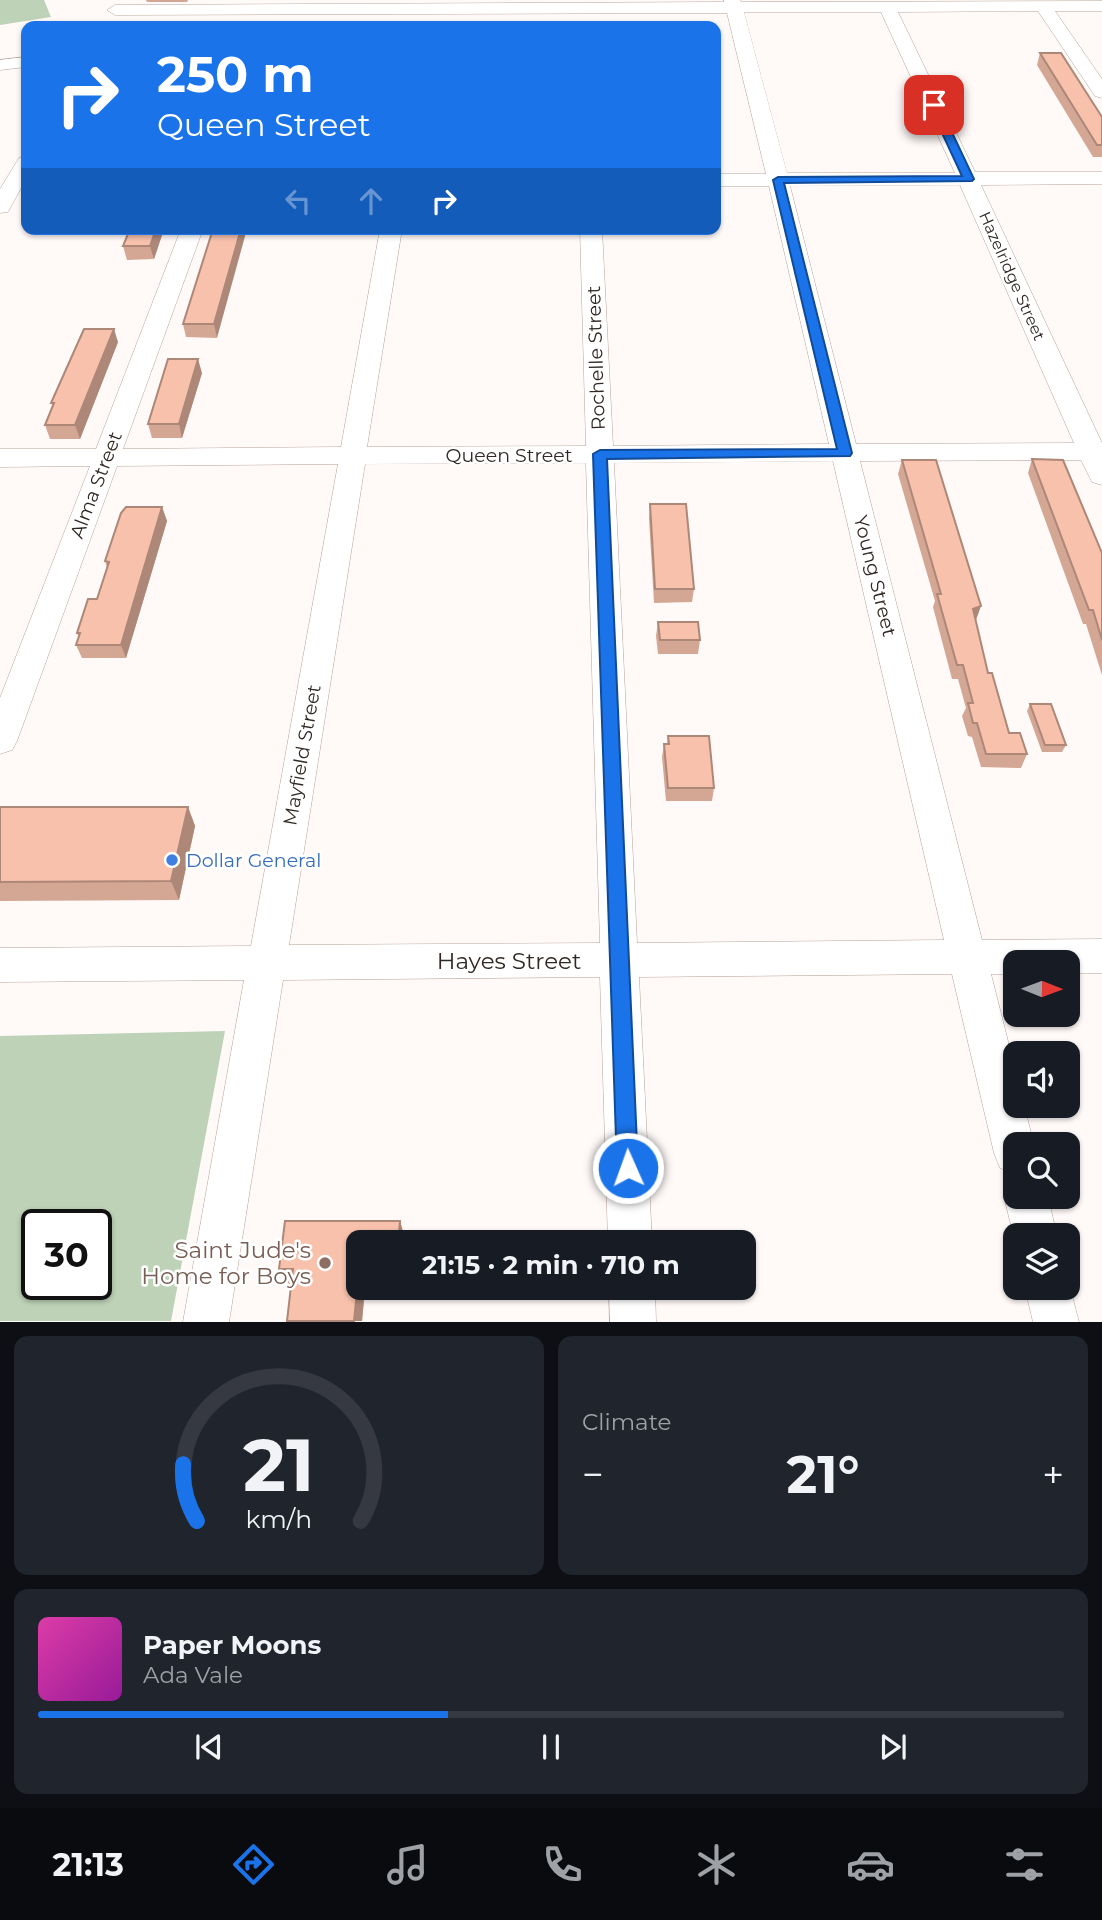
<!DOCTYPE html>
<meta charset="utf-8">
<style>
:root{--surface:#171b24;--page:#20242c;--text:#f1f3f6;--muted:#9ea1a6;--line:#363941;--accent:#1a73e8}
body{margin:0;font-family:Montserrat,sans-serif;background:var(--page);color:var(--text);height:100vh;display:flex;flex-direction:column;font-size:26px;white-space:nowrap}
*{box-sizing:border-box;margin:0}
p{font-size:23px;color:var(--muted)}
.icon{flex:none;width:38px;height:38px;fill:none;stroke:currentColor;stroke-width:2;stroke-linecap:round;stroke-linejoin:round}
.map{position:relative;height:1322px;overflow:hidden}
.drawer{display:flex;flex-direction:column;gap:14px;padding:14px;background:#0d0f14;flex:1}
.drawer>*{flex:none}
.top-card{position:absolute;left:21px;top:21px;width:700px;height:214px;border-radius:14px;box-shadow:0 2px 5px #0004;background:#1a73e8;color:#fff;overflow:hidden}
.needle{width:46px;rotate:91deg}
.tools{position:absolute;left:1003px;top:950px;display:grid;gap:14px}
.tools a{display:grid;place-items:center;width:77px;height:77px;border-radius:14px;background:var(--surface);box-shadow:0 2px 5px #0004;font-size:35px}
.speed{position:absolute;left:21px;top:1209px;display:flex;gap:14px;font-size:35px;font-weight:700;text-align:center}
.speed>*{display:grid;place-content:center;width:91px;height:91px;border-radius:50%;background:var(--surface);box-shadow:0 2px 5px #0004;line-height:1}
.speed .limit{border:4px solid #111;border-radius:10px;background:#fff;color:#111}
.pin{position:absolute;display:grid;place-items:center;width:60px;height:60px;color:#fff;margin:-30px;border-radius:14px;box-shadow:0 4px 10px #0006}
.me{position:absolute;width:77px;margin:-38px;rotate:358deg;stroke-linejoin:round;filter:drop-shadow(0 0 5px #0008)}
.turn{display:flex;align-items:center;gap:24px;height:147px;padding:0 21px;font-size:32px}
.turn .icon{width:91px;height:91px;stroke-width:2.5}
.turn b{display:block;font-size:49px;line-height:60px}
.lanes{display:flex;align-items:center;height:66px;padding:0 21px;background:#0003;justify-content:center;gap:35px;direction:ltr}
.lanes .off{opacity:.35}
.big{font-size:52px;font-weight:700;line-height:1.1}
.drawer .tile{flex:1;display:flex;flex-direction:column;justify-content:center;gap:10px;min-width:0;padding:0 24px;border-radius:14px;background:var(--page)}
.drawer .dial{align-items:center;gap:0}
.dial svg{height:182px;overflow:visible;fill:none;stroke:var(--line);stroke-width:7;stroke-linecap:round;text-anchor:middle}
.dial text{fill:var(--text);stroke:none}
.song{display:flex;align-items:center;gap:21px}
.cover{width:84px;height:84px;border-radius:10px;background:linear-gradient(135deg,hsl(320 70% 55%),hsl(300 70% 35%))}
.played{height:7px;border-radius:4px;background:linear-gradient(90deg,var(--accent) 40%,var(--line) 40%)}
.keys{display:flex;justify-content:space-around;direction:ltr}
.heat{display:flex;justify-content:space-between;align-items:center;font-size:38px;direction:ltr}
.drawer .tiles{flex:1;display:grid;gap:14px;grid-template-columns:1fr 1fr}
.tile:last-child{grid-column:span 2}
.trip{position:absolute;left:346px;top:1230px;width:410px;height:70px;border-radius:14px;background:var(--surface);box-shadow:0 2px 5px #0004;font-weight:700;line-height:70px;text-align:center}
.tabs{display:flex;height:112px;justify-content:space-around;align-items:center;background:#090b0e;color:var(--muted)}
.tabs .icon{width:49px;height:49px}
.tabs .current{color:var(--accent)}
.tabs b{font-size:32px;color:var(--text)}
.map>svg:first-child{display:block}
.green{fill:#bed2b8;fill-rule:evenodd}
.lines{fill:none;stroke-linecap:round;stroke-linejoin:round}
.minor-casing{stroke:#b7a197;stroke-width:1}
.minor{fill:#fff;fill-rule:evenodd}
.wall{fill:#d4a694}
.shaded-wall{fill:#ad8778}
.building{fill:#f7c1ac;stroke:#ad8778;stroke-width:2}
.route{fill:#1a73e8;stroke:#114b97;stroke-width:2}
.shop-dot{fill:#3f7fe0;stroke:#fff;stroke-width:2.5}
.education-dot{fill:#8d6e63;stroke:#fff;stroke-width:2.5}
.labels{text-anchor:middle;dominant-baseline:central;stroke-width:5;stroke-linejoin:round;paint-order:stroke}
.far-street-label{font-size:16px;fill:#312824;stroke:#fff}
.street-label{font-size:19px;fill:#312824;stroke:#fff}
.shop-label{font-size:19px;fill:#366cbe;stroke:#fff;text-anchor:start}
.near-street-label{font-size:23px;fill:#312824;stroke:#fff}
.near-education-label{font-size:23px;fill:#785e54;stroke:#fff;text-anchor:end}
</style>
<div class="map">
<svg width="1102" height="1322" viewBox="0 0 1102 1322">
<rect width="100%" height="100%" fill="#fffaf8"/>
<g class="green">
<path d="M0,0H44L51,17L0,25Z"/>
<path d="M225,1031L171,1321H0V1036ZM37,1225H96V1284H37Z"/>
</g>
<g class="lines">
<defs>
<g id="minor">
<path d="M724,0H740L741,2L1102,1V11H1055L1102,79V98L1095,96L1038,11L898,12L975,172H1102V184L981,185L1102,443V485L1092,482L1081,460L860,461L982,940L1102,939V973H1068V962H1015V974H991L1015,1069V1106H1024L1034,1144H1015V1174L1000,1168L994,1153L952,974L639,977L652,1242H608L600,977L283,980L229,1322H183L244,980L0,982V948L251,946L338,464L117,466L17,741L12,750L0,754V698L90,466L0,467V449H96L181,229H203L123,449L341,447L380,229H402L367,447L586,446L580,229H602L613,446L829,444L769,186H716V174H766L727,13L115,15L107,10L115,5L724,2ZM744,12H881L955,173H787ZM960,185L1074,443L856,444L790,186ZM833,461L944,940L637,943L614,463ZM586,463L600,943L289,945L365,464Z"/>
<path d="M26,57V67L0,70V60Z"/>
<path d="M26,156V179L8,212L0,213V189L19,158Z"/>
<path d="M1015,1180V1197H1048L1057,1236H1015V1241L1004,1197L1011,1182Z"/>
<path d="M1068,1280L1079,1322H1033L1025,1288H1068Z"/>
<path d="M609,1288H655L656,1322H610Z"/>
</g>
</defs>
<use href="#minor" class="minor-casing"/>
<use href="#minor" class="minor"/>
</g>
<g class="wall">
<path d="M146,0H188L187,2H147Z"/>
<path d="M1040,53L1102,117V157H1093L1037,65Z"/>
<path d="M130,229H164L154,259L127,260L123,246Z"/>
<path d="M213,229L217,338L186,337L183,324Z"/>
<path d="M118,342L80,439H50L45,425L53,406L51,403Z"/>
<path d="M202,373L182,438H152L148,424Z"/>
<path d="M1032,459L1102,553V675L1086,624H1083L1028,473Z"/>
<path d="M902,460L976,620L988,673L1009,733L1027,754L1021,768L981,767L972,737L968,736L962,716L966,708L958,679H952L933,607L935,601L898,474Z"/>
<path d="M650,504L694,589L692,602L654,603L649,518Z"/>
<path d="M162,507L167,521L126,658H82L76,645L79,638L77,633L97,599L107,568L105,561Z"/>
<path d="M658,622L700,640L698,654H658L656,636Z"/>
<path d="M1030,704L1066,745L1062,752H1042L1027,711Z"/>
<path d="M668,736L714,788L712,801H666L662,757L664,744H667Z"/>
<path d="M0,807H188L195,826L179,900L0,901Z"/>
<path d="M285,1221H400L405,1239L404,1242H359V1288H365L362,1321H287L291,1287H288L279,1269Z"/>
</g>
<g class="shaded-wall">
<path d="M156,229H164L154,259L150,246Z"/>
<path d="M241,229H247L217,338L214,324Z"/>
<path d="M114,329L118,342L80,439L75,425Z"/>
<path d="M198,359L202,373L182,438L179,424Z"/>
<path d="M162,507L167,521L126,658L121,645Z"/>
<path d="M981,606L976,620L968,623L973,609Z"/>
<path d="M188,807L195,826L179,900L171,881Z"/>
<path d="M400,1221L405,1239L404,1242H398Z"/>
<path d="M359,1270V1288H365L362,1321H354Z"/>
</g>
<g class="building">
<path d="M1040,53H1061L1102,117V145H1097Z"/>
<path d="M130,229H156L150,246H123Z"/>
<path d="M213,229H241L214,324H183Z"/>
<path d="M84,329H114L75,425H45L54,403H51Z"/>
<path d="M168,359H198L179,424H148Z"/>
<path d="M1032,459L1063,460L1102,553V640L1093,610H1089Z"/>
<path d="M902,460H936L981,606L973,609L988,673H992L1009,733H1020L1027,754H986L977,723H973L968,703H973L963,665H957L937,594H941Z"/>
<path d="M650,504H686L694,589H655Z"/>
<path d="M126,507H162L121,645H76L80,633H77L88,599H97L109,562L105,561L121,513Z"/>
<path d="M658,622H698L700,640H660Z"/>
<path d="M1030,704H1051L1066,745H1045Z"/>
<path d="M668,736H709L714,788H668L664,744H669Z"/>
<path d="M0,807H188L171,881L0,882Z"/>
<path d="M285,1221H400L398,1242H359V1270L354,1321H287L293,1269H279Z"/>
</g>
<path class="route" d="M934,102L939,105L974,179L972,181L784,183L852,453L850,456L607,459L638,1168L635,1176L628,1179L620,1176L617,1168L593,454L600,450L837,449L773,180L778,177L962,176L929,105Z"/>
<circle class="shop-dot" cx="172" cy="860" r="7"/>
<circle class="education-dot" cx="325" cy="1263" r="7"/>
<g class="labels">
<g class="far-street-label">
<text transform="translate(1012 276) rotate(66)">Hazelridge Street</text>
</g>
<g class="street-label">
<text transform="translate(596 358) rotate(-92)">Rochelle Street</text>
<text x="509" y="455">Queen Street</text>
<text transform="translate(96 485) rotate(-69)">Alma Street</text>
<text transform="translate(875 576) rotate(76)">Young Street</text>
<text transform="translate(302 755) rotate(-80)">Mayfield Street</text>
</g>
<g class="shop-label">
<text x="186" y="860">Dollar General</text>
</g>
<g class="near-street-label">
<text x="509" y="961">Hayes Street</text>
</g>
<g class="near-education-label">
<text x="311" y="1250">Saint Jude's<tspan x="311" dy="26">Home for Boys</tspan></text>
</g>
</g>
</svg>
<div class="tools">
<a><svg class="needle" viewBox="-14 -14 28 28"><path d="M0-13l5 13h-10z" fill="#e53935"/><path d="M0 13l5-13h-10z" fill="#9ea1a6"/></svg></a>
<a><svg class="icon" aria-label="sound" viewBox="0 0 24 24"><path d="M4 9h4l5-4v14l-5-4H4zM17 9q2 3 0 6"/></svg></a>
<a><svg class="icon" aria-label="search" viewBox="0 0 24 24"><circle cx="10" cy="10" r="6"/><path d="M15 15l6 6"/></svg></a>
<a><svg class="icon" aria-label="layers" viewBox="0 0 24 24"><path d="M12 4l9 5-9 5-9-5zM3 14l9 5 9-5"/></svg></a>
</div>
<div class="speed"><div class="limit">30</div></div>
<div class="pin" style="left:934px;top:105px;background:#d93025"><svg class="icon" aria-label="arrive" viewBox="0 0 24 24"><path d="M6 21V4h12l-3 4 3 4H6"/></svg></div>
<svg class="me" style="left:628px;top:1168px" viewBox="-20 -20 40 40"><circle r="17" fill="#1a73e8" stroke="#fff" stroke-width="3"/><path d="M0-11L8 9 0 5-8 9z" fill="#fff"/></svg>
<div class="trip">21:15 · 2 min · 710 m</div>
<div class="top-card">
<div class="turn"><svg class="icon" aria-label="right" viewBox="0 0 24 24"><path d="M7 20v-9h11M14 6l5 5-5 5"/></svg><div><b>250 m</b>Queen Street</div></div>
<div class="lanes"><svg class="icon off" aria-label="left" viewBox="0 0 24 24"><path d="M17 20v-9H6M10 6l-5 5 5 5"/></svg><svg class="icon off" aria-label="ahead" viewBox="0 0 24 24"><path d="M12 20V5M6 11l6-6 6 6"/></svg><svg class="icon" aria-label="right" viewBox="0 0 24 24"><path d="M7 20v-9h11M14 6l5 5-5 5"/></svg></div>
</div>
</div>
<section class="drawer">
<div class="tiles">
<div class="tile dial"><svg viewBox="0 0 100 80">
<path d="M14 69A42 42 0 1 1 86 69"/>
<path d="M14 69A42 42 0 0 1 8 44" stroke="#1a73e8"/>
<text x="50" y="56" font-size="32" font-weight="700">21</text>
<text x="50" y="72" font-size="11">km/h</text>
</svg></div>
<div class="tile"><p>Climate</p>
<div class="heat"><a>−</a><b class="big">21°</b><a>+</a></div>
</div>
<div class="tile">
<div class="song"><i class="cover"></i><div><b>Paper Moons</b><p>Ada Vale</p></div></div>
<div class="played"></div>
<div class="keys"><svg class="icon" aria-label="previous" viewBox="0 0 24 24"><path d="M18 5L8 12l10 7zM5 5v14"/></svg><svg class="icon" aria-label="pause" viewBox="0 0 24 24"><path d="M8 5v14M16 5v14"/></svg><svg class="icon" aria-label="next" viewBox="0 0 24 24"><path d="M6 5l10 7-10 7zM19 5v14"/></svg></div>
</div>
</div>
</section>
<nav class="tabs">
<b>21:13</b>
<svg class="icon current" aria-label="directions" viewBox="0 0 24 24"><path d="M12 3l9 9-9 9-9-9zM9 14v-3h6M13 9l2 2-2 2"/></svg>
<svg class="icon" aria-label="music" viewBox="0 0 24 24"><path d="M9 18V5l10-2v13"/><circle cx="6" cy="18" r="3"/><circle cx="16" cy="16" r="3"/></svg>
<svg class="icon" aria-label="phone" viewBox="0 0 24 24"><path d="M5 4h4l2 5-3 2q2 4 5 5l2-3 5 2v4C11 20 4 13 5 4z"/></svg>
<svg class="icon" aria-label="climate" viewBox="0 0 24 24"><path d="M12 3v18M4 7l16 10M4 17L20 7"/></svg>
<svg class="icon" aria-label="car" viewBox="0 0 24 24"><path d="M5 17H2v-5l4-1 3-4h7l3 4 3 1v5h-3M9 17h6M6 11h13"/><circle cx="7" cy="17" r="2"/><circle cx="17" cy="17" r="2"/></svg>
<svg class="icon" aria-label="filters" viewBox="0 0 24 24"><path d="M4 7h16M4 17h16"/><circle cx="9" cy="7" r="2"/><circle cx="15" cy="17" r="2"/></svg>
</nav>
